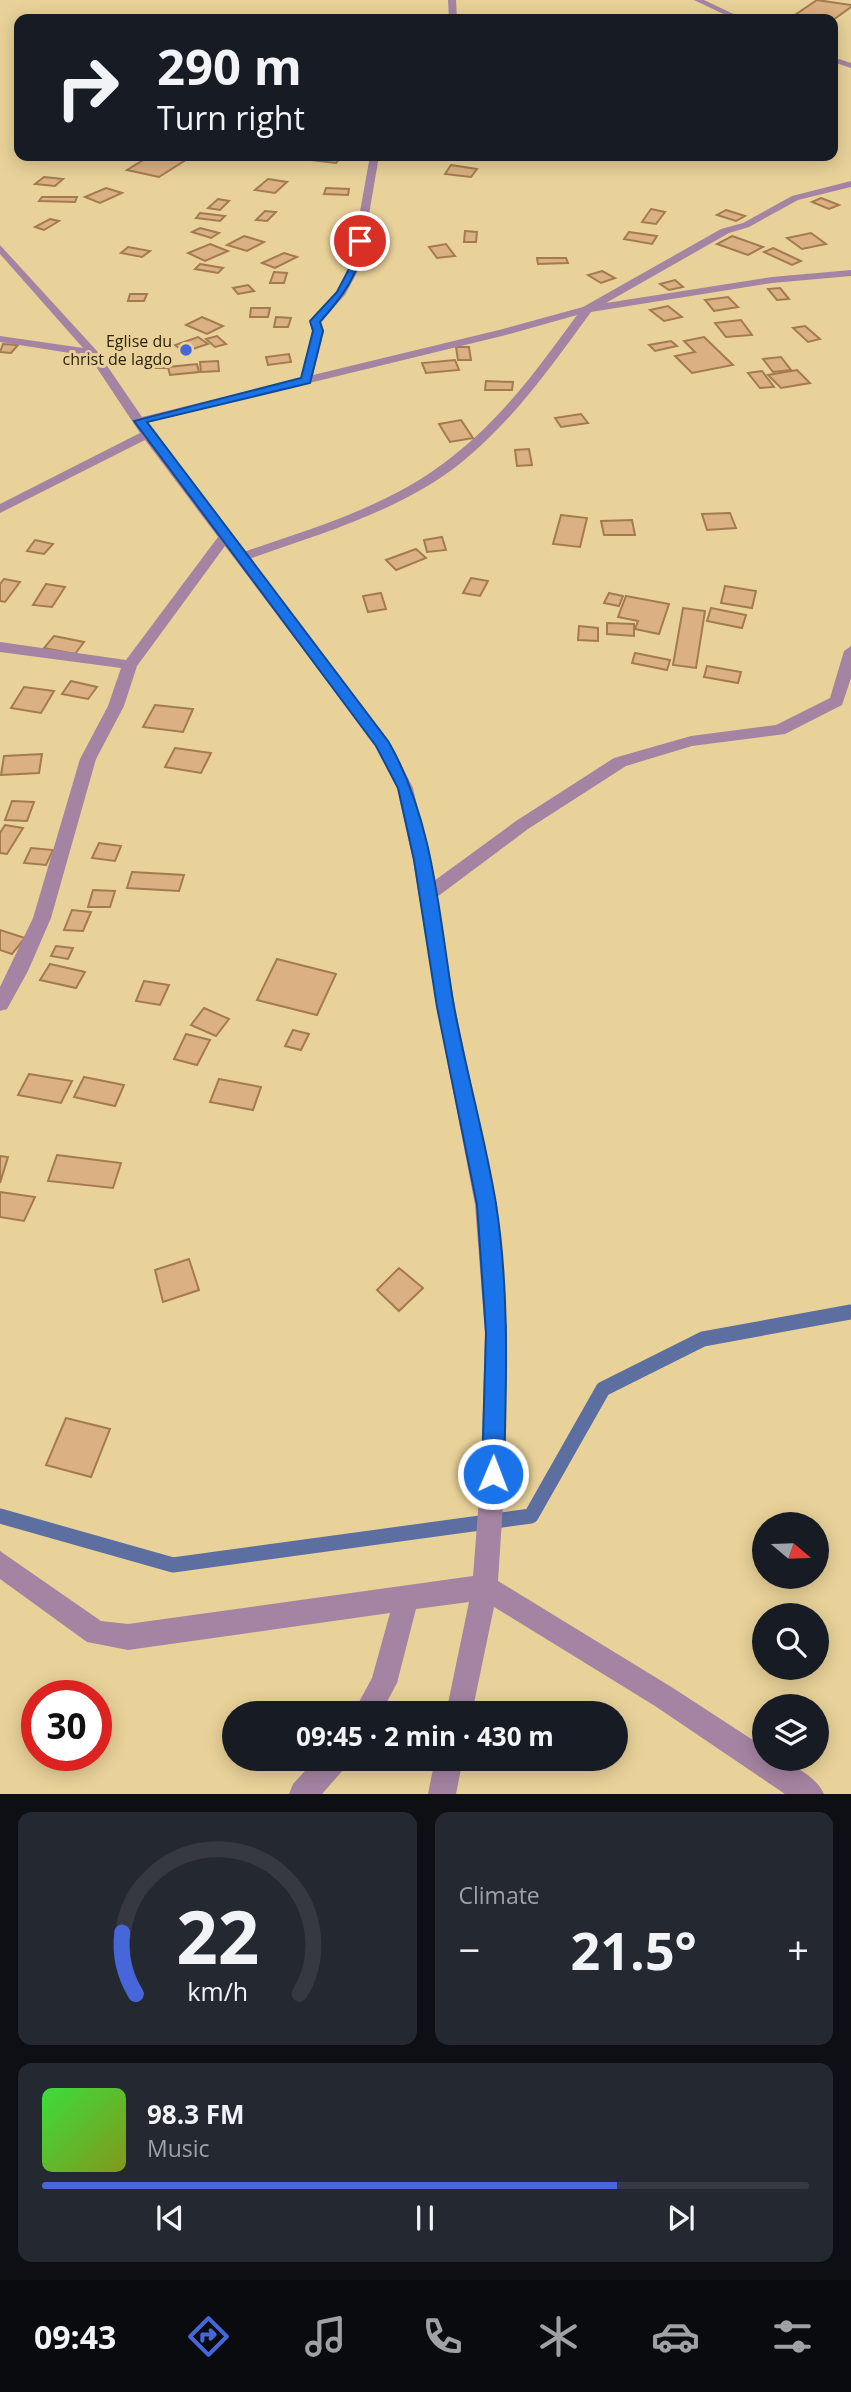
<!DOCTYPE html>
<meta charset="utf-8">
<style>
:root{--surface:#171b24;--page:#242831;--text:#f1f3f6;--muted:#9ea1a6;--line:#363941;--accent:#4766da}
body{margin:0;font-family:"Open Sans",sans-serif;background:var(--page);color:var(--text);height:100vh;display:flex;flex-direction:column;font-size:26px;white-space:nowrap}
*{box-sizing:border-box;margin:0}
p{font-size:23px;color:var(--muted)}
.icon{flex:none;width:38px;height:38px;fill:none;stroke:currentColor;stroke-width:2;stroke-linecap:round;stroke-linejoin:round}
.map{position:relative;height:1794px;overflow:hidden}
.drawer{display:flex;flex-direction:column;gap:18px;padding:18px;background:#0d0f14;flex:1}
.drawer>*{flex:none}
.top-card{position:absolute;left:14px;top:14px;width:824px;height:147px;border-radius:14px;box-shadow:0 4px 18px #0003;background:#171b24;color:var(--text);overflow:hidden}
.needle{width:46px;rotate:109deg}
.tools{position:absolute;left:752px;top:1512px;display:grid;gap:14px}
.tools a{display:grid;place-items:center;width:77px;height:77px;border-radius:50%;background:var(--surface);box-shadow:0 4px 18px #0003;font-size:35px}
.speed{position:absolute;left:21px;top:1680px;display:flex;gap:14px;font-size:35px;font-weight:700;text-align:center}
.speed>*{display:grid;place-content:center;width:91px;height:91px;border-radius:50%;background:var(--surface);box-shadow:0 4px 18px #0003;line-height:1}
.speed .limit{border:10px solid #d22;background:#fff;color:#111}
.pin{position:absolute;display:grid;place-items:center;width:60px;height:60px;color:#fff;margin:-30px;border:4px solid #fff;border-radius:50%;box-shadow:0 2px 7px #0007}
.me{position:absolute;width:77px;margin:-38px;rotate:1deg;stroke-linejoin:round;filter:drop-shadow(0 0 5px #0008)}
.turn{display:flex;align-items:center;gap:24px;height:147px;padding:0 28px;font-size:32px}
.turn .icon{width:91px;height:91px;stroke-width:2.5}
.turn b{display:block;font-size:49px;line-height:60px}
.big{font-size:52px;font-weight:700;line-height:1.1}
.drawer .widget{flex:1;display:flex;flex-direction:column;justify-content:center;gap:10px;min-width:0;padding:0 24px;border-radius:14px;background:var(--page)}
.drawer .dial{align-items:center;gap:0}
.dial svg{height:182px;overflow:visible;fill:none;stroke:var(--line);stroke-width:7;stroke-linecap:round;text-anchor:middle}
.dial text{fill:var(--text);stroke:none}
.song{display:flex;align-items:center;gap:21px}
.cover{width:84px;height:84px;border-radius:10px;background:linear-gradient(135deg,hsl(120 70% 55%),hsl(70 70% 35%))}
.played{height:7px;border-radius:4px;background:linear-gradient(90deg,var(--accent) 75%,var(--line) 75%)}
.keys{display:flex;justify-content:space-around;direction:ltr}
.heat{display:flex;justify-content:space-between;align-items:center;font-size:38px;direction:ltr}
.drawer .tiles{flex:1;display:grid;gap:18px;grid-template-columns:1fr 1fr}
.widget:last-child{grid-column:span 2}
.trip{position:absolute;left:222px;top:1701px;width:406px;height:70px;border-radius:35px;background:var(--surface);box-shadow:0 4px 18px #0003;font-weight:700;line-height:70px;text-align:center}
.menu{display:flex;height:112px;justify-content:space-around;align-items:center;background:#090b0e;color:var(--muted)}
.menu .icon{width:49px;height:49px}
.menu .current{color:var(--accent)}
.menu b{font-size:32px;color:var(--text)}
.map>svg:first-child{display:block}
.lines{fill:none;stroke-linecap:round;stroke-linejoin:round}
.stream{stroke:#5d6ea0;stroke-width:15}
.building{fill:#dbb082;stroke:#a37b4f;stroke-width:2}
.street{fill:#a484a2;fill-rule:evenodd}
.route{fill:#1a73e8;stroke:#114b97;stroke-width:2}
.poi-dot{fill:#4766da;stroke:#e9d299;stroke-width:2.5}
.labels{text-anchor:middle;dominant-baseline:central;stroke-width:6;stroke-linejoin:round;paint-order:stroke}
.far-poi-label{font-size:16px;fill:#2c230c;stroke:#e9d299;text-anchor:end}
</style>
<div class="map">
<svg width="851" height="1794" viewBox="0 0 851 1794">
<rect width="100%" height="100%" fill="#e9d299"/>
<g class="lines">
<path class="stream" d="M0,1516L173,1565L531,1516L603,1389L703,1339L851,1312"/>
</g>
<g class="building">
<path d="M817,0L851,5V7L833,20L792,17Z"/>
<path d="M150,156H192L159,177L127,170Z"/>
<path d="M315,156H342L336,163L311,160Z"/>
<path d="M451,165L477,169L471,177L445,174Z"/>
<path d="M44,177L63,179L55,186L35,184Z"/>
<path d="M268,179L287,182L275,193L255,190Z"/>
<path d="M106,188L122,193L100,203L85,197Z"/>
<path d="M326,188L349,189L348,195L324,194Z"/>
<path d="M42,197H77L75,202L39,201Z"/>
<path d="M821,198L839,205L829,209L812,202Z"/>
<path d="M218,199L229,201L220,210L208,208Z"/>
<path d="M651,209L665,212L656,224L642,222Z"/>
<path d="M726,210L745,216L736,221L717,215Z"/>
<path d="M265,211L276,212L267,221L256,220Z"/>
<path d="M200,213L225,216L220,221L196,218Z"/>
<path d="M50,219L59,221L44,230L35,227Z"/>
<path d="M200,228L219,233L211,238L192,232Z"/>
<path d="M465,231L477,232L476,242H464Z"/>
<path d="M629,232L657,236L652,244L624,239Z"/>
<path d="M811,233L826,244L802,249L787,238Z"/>
<path d="M244,236L264,242L247,251L227,245Z"/>
<path d="M732,236L763,247L748,255L717,244Z"/>
<path d="M210,244L228,251L205,261L188,253Z"/>
<path d="M446,244L455,256L437,258L429,247Z"/>
<path d="M128,247L150,251L142,257L121,253Z"/>
<path d="M773,248L801,261L792,265L764,252Z"/>
<path d="M284,253L297,257L275,268L262,263Z"/>
<path d="M537,258H566L568,263L538,264Z"/>
<path d="M200,264L223,268L218,273L195,269Z"/>
<path d="M602,271L615,278L601,283L588,275Z"/>
<path d="M274,272L287,273L284,283H270Z"/>
<path d="M675,280L683,287L669,290L660,284Z"/>
<path d="M248,285L254,291L238,294L233,288Z"/>
<path d="M780,288L789,299L777,300L768,289Z"/>
<path d="M130,294H147L144,301H128Z"/>
<path d="M728,297L738,307L714,311L705,300Z"/>
<path d="M668,306L682,317L664,321L650,310Z"/>
<path d="M251,308H270L268,317H250Z"/>
<path d="M202,317L223,326L207,334L186,325Z"/>
<path d="M276,317L291,318L288,327H274Z"/>
<path d="M741,320L752,335L726,337L715,323Z"/>
<path d="M805,326L820,339L808,342L793,328Z"/>
<path d="M217,336L226,344L215,347L206,339Z"/>
<path d="M198,337L208,344L184,352L175,345Z"/>
<path d="M704,337L733,365L692,373L675,356L695,352L684,341Z"/>
<path d="M671,341L677,346L655,351L649,345Z"/>
<path d="M3,344L18,345L11,353L0,352Z"/>
<path d="M456,347H469L471,360H458Z"/>
<path d="M289,354L291,362L268,365L266,357Z"/>
<path d="M156,356H170L167,368H153Z"/>
<path d="M781,357L791,370L773,372L763,359Z"/>
<path d="M455,360L459,370L426,373L422,363Z"/>
<path d="M218,361L219,371L201,372L200,362Z"/>
<path d="M197,364L199,372L170,375L168,367Z"/>
<path d="M797,370L810,383L781,388L768,375Z"/>
<path d="M762,371L774,387L760,388L748,373Z"/>
<path d="M486,381L513,382L512,390H485Z"/>
<path d="M581,414L588,423L561,427L555,418Z"/>
<path d="M461,420L473,438L450,442L439,424Z"/>
<path d="M529,449L532,465L517,466L515,450Z"/>
<path d="M730,513L736,528L707,530L702,514Z"/>
<path d="M561,515L587,518L580,547L553,544Z"/>
<path d="M632,520L635,535H604L601,521Z"/>
<path d="M442,537L446,550L427,552L424,540Z"/>
<path d="M35,540L53,544L44,554L27,551Z"/>
<path d="M416,549L426,558L396,570L386,560Z"/>
<path d="M471,578L488,581L480,596L463,593Z"/>
<path d="M4,579L20,582L5,602L0,601V584Z"/>
<path d="M46,584L65,587L52,607L33,605Z"/>
<path d="M725,586L756,591L752,608L721,603Z"/>
<path d="M381,593L386,609L368,612L363,596Z"/>
<path d="M609,593L623,596L619,606L604,603Z"/>
<path d="M626,596L669,604L659,634L635,629L638,621L618,617Z"/>
<path d="M683,608L705,611L696,668L673,665Z"/>
<path d="M711,608L746,615L742,628L707,621Z"/>
<path d="M607,623L634,624V636L607,634Z"/>
<path d="M579,626L598,628V641L578,640Z"/>
<path d="M54,636L84,642L75,654L44,648Z"/>
<path d="M635,653L670,660L667,670L632,663Z"/>
<path d="M707,666L741,672L738,683L704,677Z"/>
<path d="M71,681L97,687L88,699L62,694Z"/>
<path d="M24,687L54,691L41,713L11,708Z"/>
<path d="M155,705L193,709L183,732L143,727Z"/>
<path d="M175,748L211,753L201,773L165,767Z"/>
<path d="M42,754L39,773L1,775L4,756Z"/>
<path d="M12,801L34,802L27,821L5,820Z"/>
<path d="M5,825L23,828L7,854L0,853V833Z"/>
<path d="M99,843L121,846L115,861L92,858Z"/>
<path d="M31,848L53,850L46,865L24,863Z"/>
<path d="M132,872L184,875L179,891L127,888Z"/>
<path d="M93,890L115,891L110,907H88Z"/>
<path d="M72,910L91,912L83,931L64,930Z"/>
<path d="M0,930L25,938L12,954L0,950Z"/>
<path d="M56,946L73,948L68,959L51,956Z"/>
<path d="M277,959L336,974L317,1015L257,1000Z"/>
<path d="M50,964L85,972L76,988L40,980Z"/>
<path d="M144,981L169,985L160,1005L136,1001Z"/>
<path d="M204,1008L229,1019L216,1036L191,1025Z"/>
<path d="M293,1030L309,1034L301,1050L285,1046Z"/>
<path d="M186,1034L210,1040L197,1065L174,1059Z"/>
<path d="M29,1074L72,1081L61,1103L18,1095Z"/>
<path d="M84,1077L124,1085L115,1106L74,1097Z"/>
<path d="M219,1079L261,1087L253,1110L210,1102Z"/>
<path d="M57,1155L121,1163L113,1188L48,1181Z"/>
<path d="M0,1156L8,1157L0,1183Z"/>
<path d="M0,1192L35,1197L24,1221L0,1217Z"/>
<path d="M189,1259L199,1290L163,1302L155,1270Z"/>
<path d="M399,1268L423,1288L399,1311L377,1290Z"/>
<path d="M66,1418L110,1429L91,1477L46,1465Z"/>
<path d="M96,1706L106,1709L96,1738Z"/>
<path d="M55,1755H90L87,1764Z"/>
</g>
<g class="lines">
<g class="street">
<path d="M448,0H456L457,19H449Z"/>
<path d="M694,0H704L744,19H734Z"/>
<path d="M833,57L851,63V68L833,62Z"/>
<path d="M370,156H379L360,267L345,295L321,321L324,331L313,375L499,330L583,307L721,229L743,223L792,196L851,181V187L798,200L749,227L729,233L606,303L772,277L851,270V276L772,283L591,312C552,365 514,420 462,462C401,511 322,533 249,559L391,744L413,788L434,881L516,821L614,758L691,736L776,725L830,698L844,651L851,646V678L842,705L785,734L692,746L626,766L528,829L437,897L455,1007L497,1205L507,1333L505,1474L498,1581L673,1688L765,1748V1759C785,1759 815,1774 824,1794H785L655,1706L494,1607L472,1713H446L469,1602L416,1609L397,1683L381,1713H353L372,1678L390,1613L128,1650L87,1642L0,1579V1551L101,1621L128,1624L473,1576L481,1474L485,1333L475,1205L437,1007L413,860L397,788L376,746L225,546L137,666L124,706L96,759L51,918L28,971L7,1009L0,1011V987L33,918L80,759L108,706L121,668L0,652V642L126,660L218,537L145,440L0,513V504L140,433L89,356L0,342V336L83,348L0,254V245L97,351L142,417L301,378L312,331L310,321L336,292L350,267ZM577,315C540,366 503,417 453,456C393,505 316,527 244,552L146,423L506,335Z"/>
<path d="M316,1759H348L344,1769L322,1794H289L293,1784Z"/>
<path d="M435,1759H463L456,1794H428Z"/>
</g>
</g>
<path class="route" d="M356,239L364,241C358,276 343,296 320,322L323,331L310,383L147,422L388,741C433,818 439,914 453,1001C465,1069 485,1136 496,1204C510,1293 506,1385 504,1474L501,1482L493,1485L485,1482L482,1474L486,1333L477,1205L437,1007L414,860L398,788L376,746L134,421L301,378L313,331L310,321L337,292L350,267Z"/>
<circle class="poi-dot" cx="186" cy="350" r="7"/>
<g class="labels">
<g class="far-poi-label">
<text x="172" y="341">Eglise du<tspan x="172" dy="18">christ de lagdo</tspan></text>
</g>
</g>
</svg>
<div class="tools">
<a><svg class="needle" viewBox="-14 -14 28 28"><path d="M0-13l5 13h-10z" fill="#e53935"/><path d="M0 13l5-13h-10z" fill="#9ea1a6"/></svg></a>
<a><svg class="icon" aria-label="search" viewBox="0 0 24 24"><circle cx="10" cy="10" r="6"/><path d="M15 15l6 6"/></svg></a>
<a><svg class="icon" aria-label="layers" viewBox="0 0 24 24"><path d="M12 4l9 5-9 5-9-5zM3 14l9 5 9-5"/></svg></a>
</div>
<div class="speed"><div class="limit">30</div></div>
<div class="pin" style="left:360px;top:241px;background:#d93025"><svg class="icon" aria-label="arrive" viewBox="0 0 24 24"><path d="M6 21V4h12l-3 4 3 4H6"/></svg></div>
<svg class="me" style="left:493px;top:1474px" viewBox="-20 -20 40 40"><circle r="17" fill="#1a73e8" stroke="#fff" stroke-width="3"/><path d="M0-11L8 9 0 5-8 9z" fill="#fff"/></svg>
<div class="trip">09:45 · 2 min · 430 m</div>
<div class="top-card">
<div class="turn"><svg class="icon" aria-label="right" viewBox="0 0 24 24"><path d="M7 20v-9h11M14 6l5 5-5 5"/></svg><div><b>290 m</b>Turn right</div></div>
</div>
</div>
<section class="drawer">
<div class="tiles">
<div class="widget dial"><svg viewBox="0 0 100 80">
<path d="M14 69A42 42 0 1 1 86 69"/>
<path d="M14 69A42 42 0 0 1 8 42" stroke="#4766da"/>
<text x="50" y="56" font-size="32" font-weight="700">22</text>
<text x="50" y="72" font-size="11">km/h</text>
</svg></div>
<div class="widget"><p>Climate</p>
<div class="heat"><a>−</a><b class="big">21.5°</b><a>+</a></div>
</div>
<div class="widget">
<div class="song"><i class="cover"></i><div><b>98.3 FM</b><p>Music</p></div></div>
<div class="played"></div>
<div class="keys"><svg class="icon" aria-label="previous" viewBox="0 0 24 24"><path d="M18 5L8 12l10 7zM5 5v14"/></svg><svg class="icon" aria-label="pause" viewBox="0 0 24 24"><path d="M8 5v14M16 5v14"/></svg><svg class="icon" aria-label="next" viewBox="0 0 24 24"><path d="M6 5l10 7-10 7zM19 5v14"/></svg></div>
</div>
</div>
</section>
<nav class="menu">
<b>09:43</b>
<svg class="icon current" aria-label="directions" viewBox="0 0 24 24"><path d="M12 3l9 9-9 9-9-9zM9 14v-3h6M13 9l2 2-2 2"/></svg>
<svg class="icon" aria-label="music" viewBox="0 0 24 24"><path d="M9 18V5l10-2v13"/><circle cx="6" cy="18" r="3"/><circle cx="16" cy="16" r="3"/></svg>
<svg class="icon" aria-label="phone" viewBox="0 0 24 24"><path d="M5 4h4l2 5-3 2q2 4 5 5l2-3 5 2v4C11 20 4 13 5 4z"/></svg>
<svg class="icon" aria-label="climate" viewBox="0 0 24 24"><path d="M12 3v18M4 7l16 10M4 17L20 7"/></svg>
<svg class="icon" aria-label="car" viewBox="0 0 24 24"><path d="M5 17H2v-5l4-1 3-4h7l3 4 3 1v5h-3M9 17h6M6 11h13"/><circle cx="7" cy="17" r="2"/><circle cx="17" cy="17" r="2"/></svg>
<svg class="icon" aria-label="filters" viewBox="0 0 24 24"><path d="M4 7h16M4 17h16"/><circle cx="9" cy="7" r="2"/><circle cx="15" cy="17" r="2"/></svg>
</nav>
